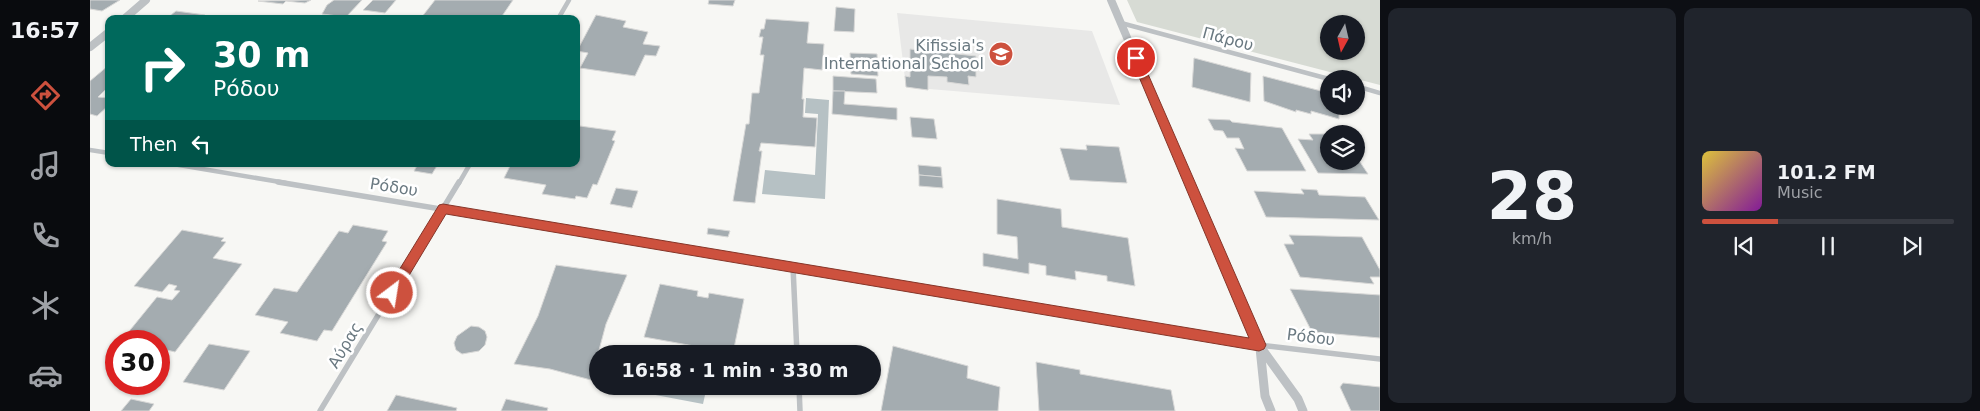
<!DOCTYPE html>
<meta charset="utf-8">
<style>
:root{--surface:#171b24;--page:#20242c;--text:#f1f3f6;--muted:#9ea1a6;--line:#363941;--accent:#cd513e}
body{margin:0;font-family:"DejaVu Sans",sans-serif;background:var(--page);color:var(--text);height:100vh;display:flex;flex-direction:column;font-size:19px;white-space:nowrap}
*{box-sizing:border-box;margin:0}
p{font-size:16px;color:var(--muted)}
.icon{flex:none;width:28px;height:28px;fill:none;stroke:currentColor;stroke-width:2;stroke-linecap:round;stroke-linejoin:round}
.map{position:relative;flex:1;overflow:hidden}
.drawer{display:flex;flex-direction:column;gap:8px;padding:8px;background:#0d0f14;width:600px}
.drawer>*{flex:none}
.banner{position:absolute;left:15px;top:15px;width:475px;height:152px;border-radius:10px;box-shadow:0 1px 4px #0004;background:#00695c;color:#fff;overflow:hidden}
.needle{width:32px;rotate:188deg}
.fabs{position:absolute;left:1230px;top:15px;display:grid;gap:10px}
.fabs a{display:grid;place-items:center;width:45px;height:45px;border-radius:50%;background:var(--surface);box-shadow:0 1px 4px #0004;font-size:25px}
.speed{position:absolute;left:15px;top:330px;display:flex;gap:10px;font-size:25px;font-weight:700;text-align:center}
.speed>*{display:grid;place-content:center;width:65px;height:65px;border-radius:50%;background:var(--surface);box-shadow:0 1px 4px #0004;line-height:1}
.speed .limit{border:8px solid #d22;background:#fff;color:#111}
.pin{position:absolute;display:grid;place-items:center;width:42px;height:42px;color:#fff;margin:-21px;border:2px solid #fff;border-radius:50%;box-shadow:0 1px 5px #0007}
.me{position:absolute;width:55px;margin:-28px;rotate:31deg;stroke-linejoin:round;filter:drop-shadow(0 0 4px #0008)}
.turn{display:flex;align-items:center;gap:18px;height:105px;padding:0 25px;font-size:22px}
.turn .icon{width:65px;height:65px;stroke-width:2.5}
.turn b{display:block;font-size:35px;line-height:42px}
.then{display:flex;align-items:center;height:48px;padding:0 25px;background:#0003;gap:10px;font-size:19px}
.drawer .widget{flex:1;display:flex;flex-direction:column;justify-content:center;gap:8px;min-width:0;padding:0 18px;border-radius:10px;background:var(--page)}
.drawer .dial{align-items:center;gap:0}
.dial b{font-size:65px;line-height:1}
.song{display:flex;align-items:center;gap:15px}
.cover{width:60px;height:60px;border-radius:8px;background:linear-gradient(135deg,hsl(50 70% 55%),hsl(290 70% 35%))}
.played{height:5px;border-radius:2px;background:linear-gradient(90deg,var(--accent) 30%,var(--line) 30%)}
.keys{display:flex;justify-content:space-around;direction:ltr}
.drawer .tiles{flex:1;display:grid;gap:8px;grid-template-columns:repeat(2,1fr)}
.trip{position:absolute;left:499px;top:345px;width:292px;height:50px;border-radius:25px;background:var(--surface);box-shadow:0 1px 4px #0004;font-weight:700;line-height:50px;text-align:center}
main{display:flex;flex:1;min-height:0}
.tabs{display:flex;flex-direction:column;width:90px;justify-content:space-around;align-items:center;background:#090b0e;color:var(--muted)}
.tabs .icon{width:35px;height:35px}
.tabs .current{color:var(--accent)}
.tabs b{font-size:22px;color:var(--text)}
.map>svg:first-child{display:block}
.built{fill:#e8e8e7}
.green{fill:#d7dbd4;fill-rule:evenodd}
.water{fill:#b6c1c4}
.building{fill:#a4acb0;stroke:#d8d8d7}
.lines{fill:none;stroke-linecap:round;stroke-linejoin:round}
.minor-far1{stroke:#bdc1c4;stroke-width:4.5}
.minor{stroke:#bdc1c4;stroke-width:5.5}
.tertiary-far1{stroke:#bdc1c4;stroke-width:8}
.tertiary{stroke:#bdc1c4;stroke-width:9}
.route{fill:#cd513e;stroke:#853528}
.labels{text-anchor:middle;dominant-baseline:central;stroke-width:5;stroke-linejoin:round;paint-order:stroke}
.street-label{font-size:16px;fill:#6a7981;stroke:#fff}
.poi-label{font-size:16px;fill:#6a7981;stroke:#fff;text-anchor:end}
</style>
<main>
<nav class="tabs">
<b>16:57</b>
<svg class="icon current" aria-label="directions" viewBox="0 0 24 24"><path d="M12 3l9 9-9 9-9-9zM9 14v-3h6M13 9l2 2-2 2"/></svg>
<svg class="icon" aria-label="music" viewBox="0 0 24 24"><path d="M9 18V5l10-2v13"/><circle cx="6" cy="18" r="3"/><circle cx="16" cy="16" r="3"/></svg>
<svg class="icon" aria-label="phone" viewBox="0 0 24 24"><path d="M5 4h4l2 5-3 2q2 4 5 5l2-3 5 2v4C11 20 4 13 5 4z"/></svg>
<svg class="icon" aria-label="climate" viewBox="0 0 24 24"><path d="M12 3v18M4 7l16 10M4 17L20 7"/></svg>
<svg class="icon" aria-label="car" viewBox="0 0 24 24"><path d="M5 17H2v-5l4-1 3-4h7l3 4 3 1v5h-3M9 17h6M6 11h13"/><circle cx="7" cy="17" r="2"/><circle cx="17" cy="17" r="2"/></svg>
</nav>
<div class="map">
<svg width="1290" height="411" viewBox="0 0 1290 411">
<rect width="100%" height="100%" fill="#f7f7f4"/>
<path class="built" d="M807,13L1002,31L1030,105L816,87Z"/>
<path class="green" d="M1037,0H1290V85L1047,22ZM1239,24H1266V51H1239Z"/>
<g class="water">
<path d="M716,98L739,100L735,199L672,194L675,170L725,175L728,114L715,113Z"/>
<path d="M557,386H617L613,404L555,393Z"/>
</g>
<g class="building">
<path d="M0,0H30L12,11L0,9Z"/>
<path d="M221,0L215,3L196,1L193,4L168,1Z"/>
<path d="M244,0H272L256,17L232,14L237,5Z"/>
<path d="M283,0H306L295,13L273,10Z"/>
<path d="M345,0H423L410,19L331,18Z"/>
<path d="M619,0H645L643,6L618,4Z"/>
<path d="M746,7L765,9L764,32L744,31Z"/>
<path d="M86,11L115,15L111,19H76Z"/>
<path d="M506,15L536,21L533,27L558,32L553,44L570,46L566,56L555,55L545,76L490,68L498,53L487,51Z"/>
<path d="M676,19L719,22L717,43L734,44L732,70L714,68L712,99H714L713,117L727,118L725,147L671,143L669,151H672L665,203L643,201L656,124H659L662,93H669L674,55H670L673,37H669L671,29H674Z"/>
<path d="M820,49L886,56V77L878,76L879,85L857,82V77L838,76V90L816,87L815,76L820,77Z"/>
<path d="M760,53L787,54L788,76L761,74Z"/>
<path d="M1104,58L1161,73L1160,102L1102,87Z"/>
<path d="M19,65V86L8,97L19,98V105L7,116L0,114V81Z"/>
<path d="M743,76L786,79L787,93L743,91Z"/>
<path d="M1173,76L1239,93V106H1249V119L1221,111V114L1206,110V112L1174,101Z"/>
<path d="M743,91H755L754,104L807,108V120L742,114Z"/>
<path d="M820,117L844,119L847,139L822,137Z"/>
<path d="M1118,119L1140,120L1142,122L1192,128L1216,171H1157L1145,148L1154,149L1149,138H1137L1133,131L1124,130Z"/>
<path d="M490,126L526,131L522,140L525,141L507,185L503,184L497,198L486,196L485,199L452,194L456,185L414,178L421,164H486V134Z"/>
<path d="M1219,134H1237L1239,161H1266V156L1278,174L1228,173L1208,139L1223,140Z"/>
<path d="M996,145L1029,147L1037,183L980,180L970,148L997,150Z"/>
<path d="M328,164H348L342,174L324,171Z"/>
<path d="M828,165L851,167L852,177L829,175Z"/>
<path d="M829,175L852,177L853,188L829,186Z"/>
<path d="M526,188L548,191L542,208L520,204Z"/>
<path d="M1211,189L1227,190L1229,195L1275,197L1289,220L1176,217L1164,191L1214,194Z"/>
<path d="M907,199L971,209L972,227L1038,238L1045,286L1017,281V276L985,271L986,280L956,275V266L939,263V274L893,266V253L928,259L927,237L907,234Z"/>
<path d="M263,225L298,231L292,241L297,242L242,331L234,330L227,341L190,333L198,322L165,315L184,288L207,292L249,231L258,233Z"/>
<path d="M618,228L640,231L638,237L617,234Z"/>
<path d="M92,230L134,238L131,241L136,242L123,258L152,264L85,352L69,348V341L32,340L67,297L82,300L90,291L84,290L87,286L79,284L72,292L44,286Z"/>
<path d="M1199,235L1272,237L1290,270V277H1280L1284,284L1210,277L1194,244H1204Z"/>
<path d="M466,265L537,275L516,324L501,380L460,369L424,364L448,316Z"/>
<path d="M570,284L608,291L607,296L618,298L619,293L654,299L643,353L554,337Z"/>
<path d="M1200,289L1290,295V338L1222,332Z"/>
<path d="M381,326L389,327L395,331L397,337L395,345L389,351L372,354L366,350L364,343L367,336Z"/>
<path d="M119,344L160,351L134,390L93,382Z"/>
<path d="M803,346L878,366L877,378L910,387L908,411H791Z"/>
<path d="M946,362L990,370V374L1081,390L1085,411H949Z"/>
<path d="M1253,383L1290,387V411H1261L1250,387Z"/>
<path d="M306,395L367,408L366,411H297Z"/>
<path d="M41,399L64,404L59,411H31Z"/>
<path d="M416,399L458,408L457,411H411Z"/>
</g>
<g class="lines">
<g class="minor-far1">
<path d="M468,19L479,0"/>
<path d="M1031,23L1239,79"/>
<path d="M1266,86L1290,93"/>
<path d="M0,150L19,153"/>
<path d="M83,164L196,183"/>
<path d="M369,183L380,164"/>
</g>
<g class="minor">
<path d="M188,182L1169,345L1290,359"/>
<path d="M703,267L707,354"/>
<path d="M709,386L710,411"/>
<path d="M230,411L369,182"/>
</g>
<g class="tertiary-far1">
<path d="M1021,0L1099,183"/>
<path d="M34,19L56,0"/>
<path d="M0,47L19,32"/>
</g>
<g class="tertiary">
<path d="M1099,182L1169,345L1208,399L1213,411"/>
<path d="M1170,348L1175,396L1181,411"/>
</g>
</g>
<path class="route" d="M1046,55L1051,58L1176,345L1174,349L1169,351L356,214L306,297L302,298L295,293L349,205L353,204L1159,338L1041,58Z"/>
<defs>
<symbol id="school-disc" viewBox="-11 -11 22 22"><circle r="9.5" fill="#cd513e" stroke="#fff"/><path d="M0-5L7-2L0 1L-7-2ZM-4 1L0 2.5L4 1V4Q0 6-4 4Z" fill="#fff"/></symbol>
</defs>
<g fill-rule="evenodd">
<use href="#school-disc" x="897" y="40" width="28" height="28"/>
</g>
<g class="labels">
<g class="street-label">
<text transform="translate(1138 39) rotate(15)">Πάρου</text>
<text transform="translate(304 187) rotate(9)">Ρόδου</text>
<text transform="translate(1221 337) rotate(7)">Ρόδου</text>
<text transform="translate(255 345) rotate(-59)">Αύρας</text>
</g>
<g class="poi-label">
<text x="894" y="45">Kifissia's<tspan x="894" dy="18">International School</tspan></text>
</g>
</g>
</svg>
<div class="fabs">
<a><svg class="needle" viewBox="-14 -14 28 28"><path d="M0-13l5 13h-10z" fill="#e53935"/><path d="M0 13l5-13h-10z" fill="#9ea1a6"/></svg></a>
<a><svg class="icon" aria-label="sound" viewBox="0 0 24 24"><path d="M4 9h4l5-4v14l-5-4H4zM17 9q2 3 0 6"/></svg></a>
<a><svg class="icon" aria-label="layers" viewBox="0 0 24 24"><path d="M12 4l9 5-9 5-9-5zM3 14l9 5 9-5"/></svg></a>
</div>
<div class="speed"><div class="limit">30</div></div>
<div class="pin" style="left:1046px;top:58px;background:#d93025"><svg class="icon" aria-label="arrive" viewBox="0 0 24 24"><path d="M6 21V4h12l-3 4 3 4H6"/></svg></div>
<svg class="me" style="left:302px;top:293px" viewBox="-20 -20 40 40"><circle r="17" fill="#cd513e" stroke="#fff" stroke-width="3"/><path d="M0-11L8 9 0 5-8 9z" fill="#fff"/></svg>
<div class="trip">16:58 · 1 min · 330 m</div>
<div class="banner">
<div class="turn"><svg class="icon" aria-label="right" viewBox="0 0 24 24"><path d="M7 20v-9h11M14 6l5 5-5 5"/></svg><div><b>30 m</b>Ρόδου</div></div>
<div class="then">Then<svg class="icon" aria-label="left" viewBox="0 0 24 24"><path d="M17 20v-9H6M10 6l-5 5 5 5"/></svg></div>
</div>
</div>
<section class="drawer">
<div class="tiles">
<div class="widget dial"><b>28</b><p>km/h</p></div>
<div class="widget">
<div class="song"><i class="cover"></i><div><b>101.2 FM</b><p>Music</p></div></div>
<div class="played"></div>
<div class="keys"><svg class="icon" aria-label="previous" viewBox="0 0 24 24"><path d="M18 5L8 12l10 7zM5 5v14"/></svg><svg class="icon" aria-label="pause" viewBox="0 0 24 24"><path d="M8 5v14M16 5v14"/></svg><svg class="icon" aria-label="next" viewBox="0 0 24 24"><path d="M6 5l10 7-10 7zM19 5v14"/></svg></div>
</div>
</div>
</section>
</main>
